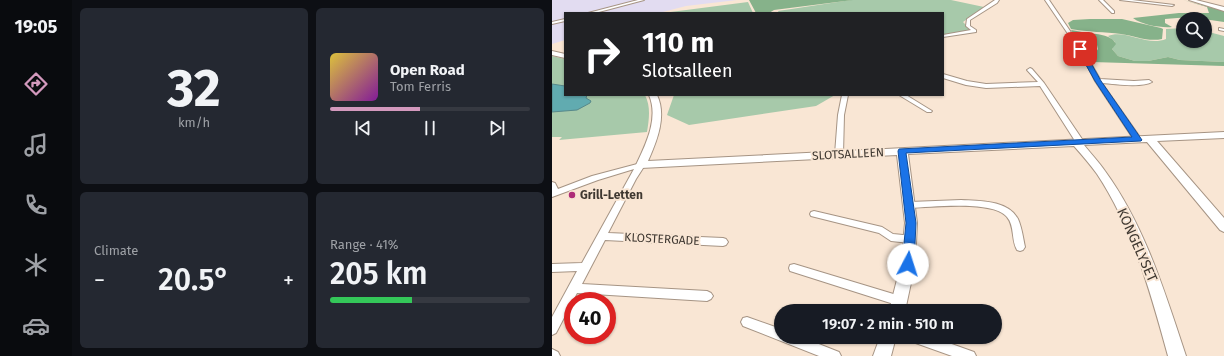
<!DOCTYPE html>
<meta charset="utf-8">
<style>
:root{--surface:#171b24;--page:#242831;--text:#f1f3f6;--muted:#9ea1a6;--line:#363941;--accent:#d399bd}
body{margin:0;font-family:"Fira Sans",sans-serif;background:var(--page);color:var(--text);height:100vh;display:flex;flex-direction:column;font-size:15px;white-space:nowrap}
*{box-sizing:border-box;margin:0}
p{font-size:13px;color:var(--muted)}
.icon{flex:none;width:22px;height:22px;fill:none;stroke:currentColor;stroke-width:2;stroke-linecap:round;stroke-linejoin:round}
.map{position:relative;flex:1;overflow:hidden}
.details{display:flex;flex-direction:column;gap:8px;padding:8px;background:#0d0f14;width:480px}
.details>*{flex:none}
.guide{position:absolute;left:12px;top:12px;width:380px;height:84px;border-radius:0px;box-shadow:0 1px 3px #0004;background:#202124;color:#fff;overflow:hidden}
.tools{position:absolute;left:624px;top:12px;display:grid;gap:8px}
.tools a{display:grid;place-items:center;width:36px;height:36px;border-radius:50%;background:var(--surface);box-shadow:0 1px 3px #0004;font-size:20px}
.speed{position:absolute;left:12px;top:292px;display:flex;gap:8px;font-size:20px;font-weight:700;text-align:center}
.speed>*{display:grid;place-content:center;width:52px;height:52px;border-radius:50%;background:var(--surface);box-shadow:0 1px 3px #0004;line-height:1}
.speed .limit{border:6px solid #d22;background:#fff;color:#111}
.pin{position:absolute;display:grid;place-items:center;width:34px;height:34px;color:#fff;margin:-17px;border-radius:8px;box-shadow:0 2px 6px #0006}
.me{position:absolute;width:44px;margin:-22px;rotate:5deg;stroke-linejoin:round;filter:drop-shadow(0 0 3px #0008)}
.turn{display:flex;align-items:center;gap:14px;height:84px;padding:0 12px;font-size:18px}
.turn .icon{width:52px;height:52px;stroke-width:2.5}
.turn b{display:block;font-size:28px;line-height:34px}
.big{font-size:30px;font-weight:600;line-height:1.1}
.details .card{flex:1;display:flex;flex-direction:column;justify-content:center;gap:6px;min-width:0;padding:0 14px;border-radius:6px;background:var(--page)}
.details .dial{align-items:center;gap:0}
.dial b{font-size:52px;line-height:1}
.song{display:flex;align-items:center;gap:12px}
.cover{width:48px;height:48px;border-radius:6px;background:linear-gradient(135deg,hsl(50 70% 55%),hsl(290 70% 35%))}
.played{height:4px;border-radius:2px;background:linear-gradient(90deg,var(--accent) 45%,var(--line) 45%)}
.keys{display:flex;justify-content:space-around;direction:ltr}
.heat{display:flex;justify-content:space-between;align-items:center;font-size:22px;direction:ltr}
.charge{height:6px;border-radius:3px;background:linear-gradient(90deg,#34c759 41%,var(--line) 0)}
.details .tiles{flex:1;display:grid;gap:8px;grid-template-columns:repeat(2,1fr)}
.trip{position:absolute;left:222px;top:304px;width:228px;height:40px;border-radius:20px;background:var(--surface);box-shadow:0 1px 3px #0004;font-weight:600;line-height:40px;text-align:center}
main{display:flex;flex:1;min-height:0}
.menu{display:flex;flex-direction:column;width:72px;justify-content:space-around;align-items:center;background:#090b0e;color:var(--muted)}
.menu .icon{width:28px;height:28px}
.menu .on{color:var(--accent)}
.menu b{font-size:18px;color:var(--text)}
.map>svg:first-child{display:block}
.medical{fill:#e2dcf1}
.green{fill:#a7c9aa}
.forest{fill:#86b28a}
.water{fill:#61abb0;stroke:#57888a}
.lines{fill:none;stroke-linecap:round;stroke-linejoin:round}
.street-casing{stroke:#a69484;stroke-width:2}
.secondary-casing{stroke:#a69484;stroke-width:2}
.street{fill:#fff;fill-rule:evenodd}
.secondary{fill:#fff;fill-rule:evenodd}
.route{fill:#1a73e8;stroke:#114b97}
.poi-dot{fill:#ae2c77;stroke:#f9e6d4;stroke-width:1.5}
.labels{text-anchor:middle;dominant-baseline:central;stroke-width:4;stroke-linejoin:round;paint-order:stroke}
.street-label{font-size:12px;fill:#3f3831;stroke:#f9e6d4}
.poi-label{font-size:12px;font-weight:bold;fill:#3f3831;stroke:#f9e6d4;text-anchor:start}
.near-street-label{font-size:14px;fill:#3f3831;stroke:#f9e6d4}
</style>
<main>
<nav class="menu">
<b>19:05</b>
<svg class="icon on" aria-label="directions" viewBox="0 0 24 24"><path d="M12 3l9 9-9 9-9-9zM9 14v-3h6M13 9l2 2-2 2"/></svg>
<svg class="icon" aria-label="music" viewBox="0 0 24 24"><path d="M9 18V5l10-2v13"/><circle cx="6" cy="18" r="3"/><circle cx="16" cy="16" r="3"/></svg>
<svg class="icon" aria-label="phone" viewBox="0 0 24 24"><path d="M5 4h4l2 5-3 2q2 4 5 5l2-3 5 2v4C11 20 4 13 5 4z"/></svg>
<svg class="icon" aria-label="climate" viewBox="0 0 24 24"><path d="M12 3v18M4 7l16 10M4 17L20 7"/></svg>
<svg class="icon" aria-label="car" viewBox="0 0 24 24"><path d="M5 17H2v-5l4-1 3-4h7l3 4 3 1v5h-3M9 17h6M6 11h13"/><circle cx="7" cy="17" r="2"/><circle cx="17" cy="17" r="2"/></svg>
</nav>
<section class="details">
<div class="tiles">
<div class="card dial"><b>32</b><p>km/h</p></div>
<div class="card">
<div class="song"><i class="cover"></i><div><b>Open Road</b><p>Tom Ferris</p></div></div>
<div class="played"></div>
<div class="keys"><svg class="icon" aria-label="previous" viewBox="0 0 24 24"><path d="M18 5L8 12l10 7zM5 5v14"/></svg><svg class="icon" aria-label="pause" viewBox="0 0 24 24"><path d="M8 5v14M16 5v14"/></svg><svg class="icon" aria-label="next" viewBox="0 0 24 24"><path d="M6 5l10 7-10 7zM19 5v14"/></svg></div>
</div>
<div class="card"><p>Climate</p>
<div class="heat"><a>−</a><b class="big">20.5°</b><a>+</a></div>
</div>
<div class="card"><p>Range · 41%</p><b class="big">205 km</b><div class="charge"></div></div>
</div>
</section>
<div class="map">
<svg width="672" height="356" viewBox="0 0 672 356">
<rect width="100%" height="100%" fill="#f9e6d4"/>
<path class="medical" d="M0,0H185L134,6L107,13H13V40L0,44Z"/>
<g class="green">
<path d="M299,0H399L432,7L411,22L420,31L391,36V13H227L226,11Z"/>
<path d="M196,2L201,13H111Z"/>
<path d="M631,28V41H653V31L672,36V62L628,60L616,57L596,61H583L566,56L560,49L563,42L556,36C574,29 595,47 614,39V29Z"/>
<path d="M0,56L13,59V95H93C99,107 97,119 95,132L7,140L10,137H0Z"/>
<path d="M122,95H283L264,106L137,125L115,115Z"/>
</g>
<g class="forest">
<path d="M197,0H301L222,10L217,13H204Z"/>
<path d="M631,0L672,11V22L638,17L613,19V23L620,27C609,28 590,25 581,18L627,13H657L655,7Z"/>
<path d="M538,19H570L609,28L611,29L610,39C596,42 583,36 569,34C553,32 536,32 519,29L516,23L521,20Z"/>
<path d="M519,30L530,32L541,44L542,51L535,54Z"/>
<path d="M534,33C544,34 559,34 564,44L560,49L566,56L583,61H596L616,57L628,60L672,62V66L540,62L536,56L544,52L546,49L545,45Z"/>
</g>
<path class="water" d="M0,84L13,86V95H35L34,98L39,101L38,103L25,110L0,112Z"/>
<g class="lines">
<defs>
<g id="street">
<path d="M86,0H92L43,13H36Z"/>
<path d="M443,0H447L445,3L418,20V26L424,30V32L391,37V35L419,30L414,26L415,19Z"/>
<path d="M493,0H497L533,53L548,79L582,81L597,80L600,82C590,88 562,84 550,83L590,140L586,142L582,140L543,81L529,53Z"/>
<path d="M547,0H551L562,11V13H560Z"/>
<path d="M568,0H580L622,5L620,6Z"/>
<path d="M13,19V21L0,24V22Z"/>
<path d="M667,28L672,29V31L667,30Z"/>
<path d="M478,68L480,69L492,83L532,142L531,144H525L488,86L434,88L414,85L391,78V74L415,81L434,84L486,82L475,70Z"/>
<path d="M290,95H296L292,115L291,154L287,156L283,154L286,115Z"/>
<path d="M347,95H354L380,111L379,112H375Z"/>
<path d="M89,163L93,165L84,179L56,233L171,238L174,239L176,242L174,245L171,246L53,240L30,284L155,291L159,293L161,296L159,299L155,301L25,293L4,333L0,335V317L25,271L0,272V264L30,263L82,169L46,180L0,197V182L3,183L6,189L40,176Z"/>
<path d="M409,200C428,201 456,200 466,219C470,228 471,238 473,247L471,250L468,251L465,250C459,240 463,226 455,217C442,200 379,207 358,208L355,207L354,205L355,203L358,202Z"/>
<path d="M262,211L330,227L341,234L361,236L363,239L361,242L358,243L339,241L327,233L259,216L258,214L259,212Z"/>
<path d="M242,264L348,296L352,297L354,301L352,305L348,306L238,271L237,268L238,265Z"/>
<path d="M195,317L229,329V337H249L287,352L289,356H267L191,326L189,322L191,318Z"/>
<path d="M356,337H380L422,352L424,356H400L358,341Z"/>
<path d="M0,349L6,352L8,356H0Z"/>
</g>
<g id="secondary">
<path d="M637,0H644L672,7V11Z"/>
<path d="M0,51L13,54V58L0,55Z"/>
<path d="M97,95H105C115,116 105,141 96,161L672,132V138L605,141L672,218V232L668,230L595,142L532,145C539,154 547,162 553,171C593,226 613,293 634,356H616C599,294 581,228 545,174C538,164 530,155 522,146L356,154L365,223L363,264L353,311H337L349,264L353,223L345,155L89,168L84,165C94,144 107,118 97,95Z"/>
<path d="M328,337H344L339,356H321Z"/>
</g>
</defs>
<use href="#street" class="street-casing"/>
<use href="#secondary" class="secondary-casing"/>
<use href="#street" class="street"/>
<use href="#secondary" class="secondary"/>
</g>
<path class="route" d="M528,47L531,49L549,81L590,140L589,141L354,153L364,223L362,264L360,268L356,269L352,268L350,264L354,223L346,151L347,149L580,137L543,81L525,49Z"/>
<circle class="poi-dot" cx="20" cy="195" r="4"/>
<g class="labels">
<g class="street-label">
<text transform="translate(296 154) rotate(-3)">SLOTSALLEEN</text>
<text transform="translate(110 239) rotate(3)">KLOSTERGADE</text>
</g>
<g class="poi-label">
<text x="28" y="195">Grill-Letten</text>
</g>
<g class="near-street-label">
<text transform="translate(585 245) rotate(66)">KONGELYSET</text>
</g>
</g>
</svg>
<div class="tools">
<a><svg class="icon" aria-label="search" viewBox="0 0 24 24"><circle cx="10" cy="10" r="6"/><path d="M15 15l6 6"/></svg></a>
</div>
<div class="speed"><div class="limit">40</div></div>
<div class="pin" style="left:528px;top:49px;background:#d93025"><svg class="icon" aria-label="arrive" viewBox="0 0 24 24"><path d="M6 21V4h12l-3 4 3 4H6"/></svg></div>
<svg class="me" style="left:356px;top:264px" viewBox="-20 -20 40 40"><circle r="19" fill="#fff"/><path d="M0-13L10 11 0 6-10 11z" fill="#1a73e8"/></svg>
<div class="trip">19:07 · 2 min · 510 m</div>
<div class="guide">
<div class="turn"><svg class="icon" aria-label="right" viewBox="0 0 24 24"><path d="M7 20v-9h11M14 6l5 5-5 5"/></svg><div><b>110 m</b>Slotsalleen</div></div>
</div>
</div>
</main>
